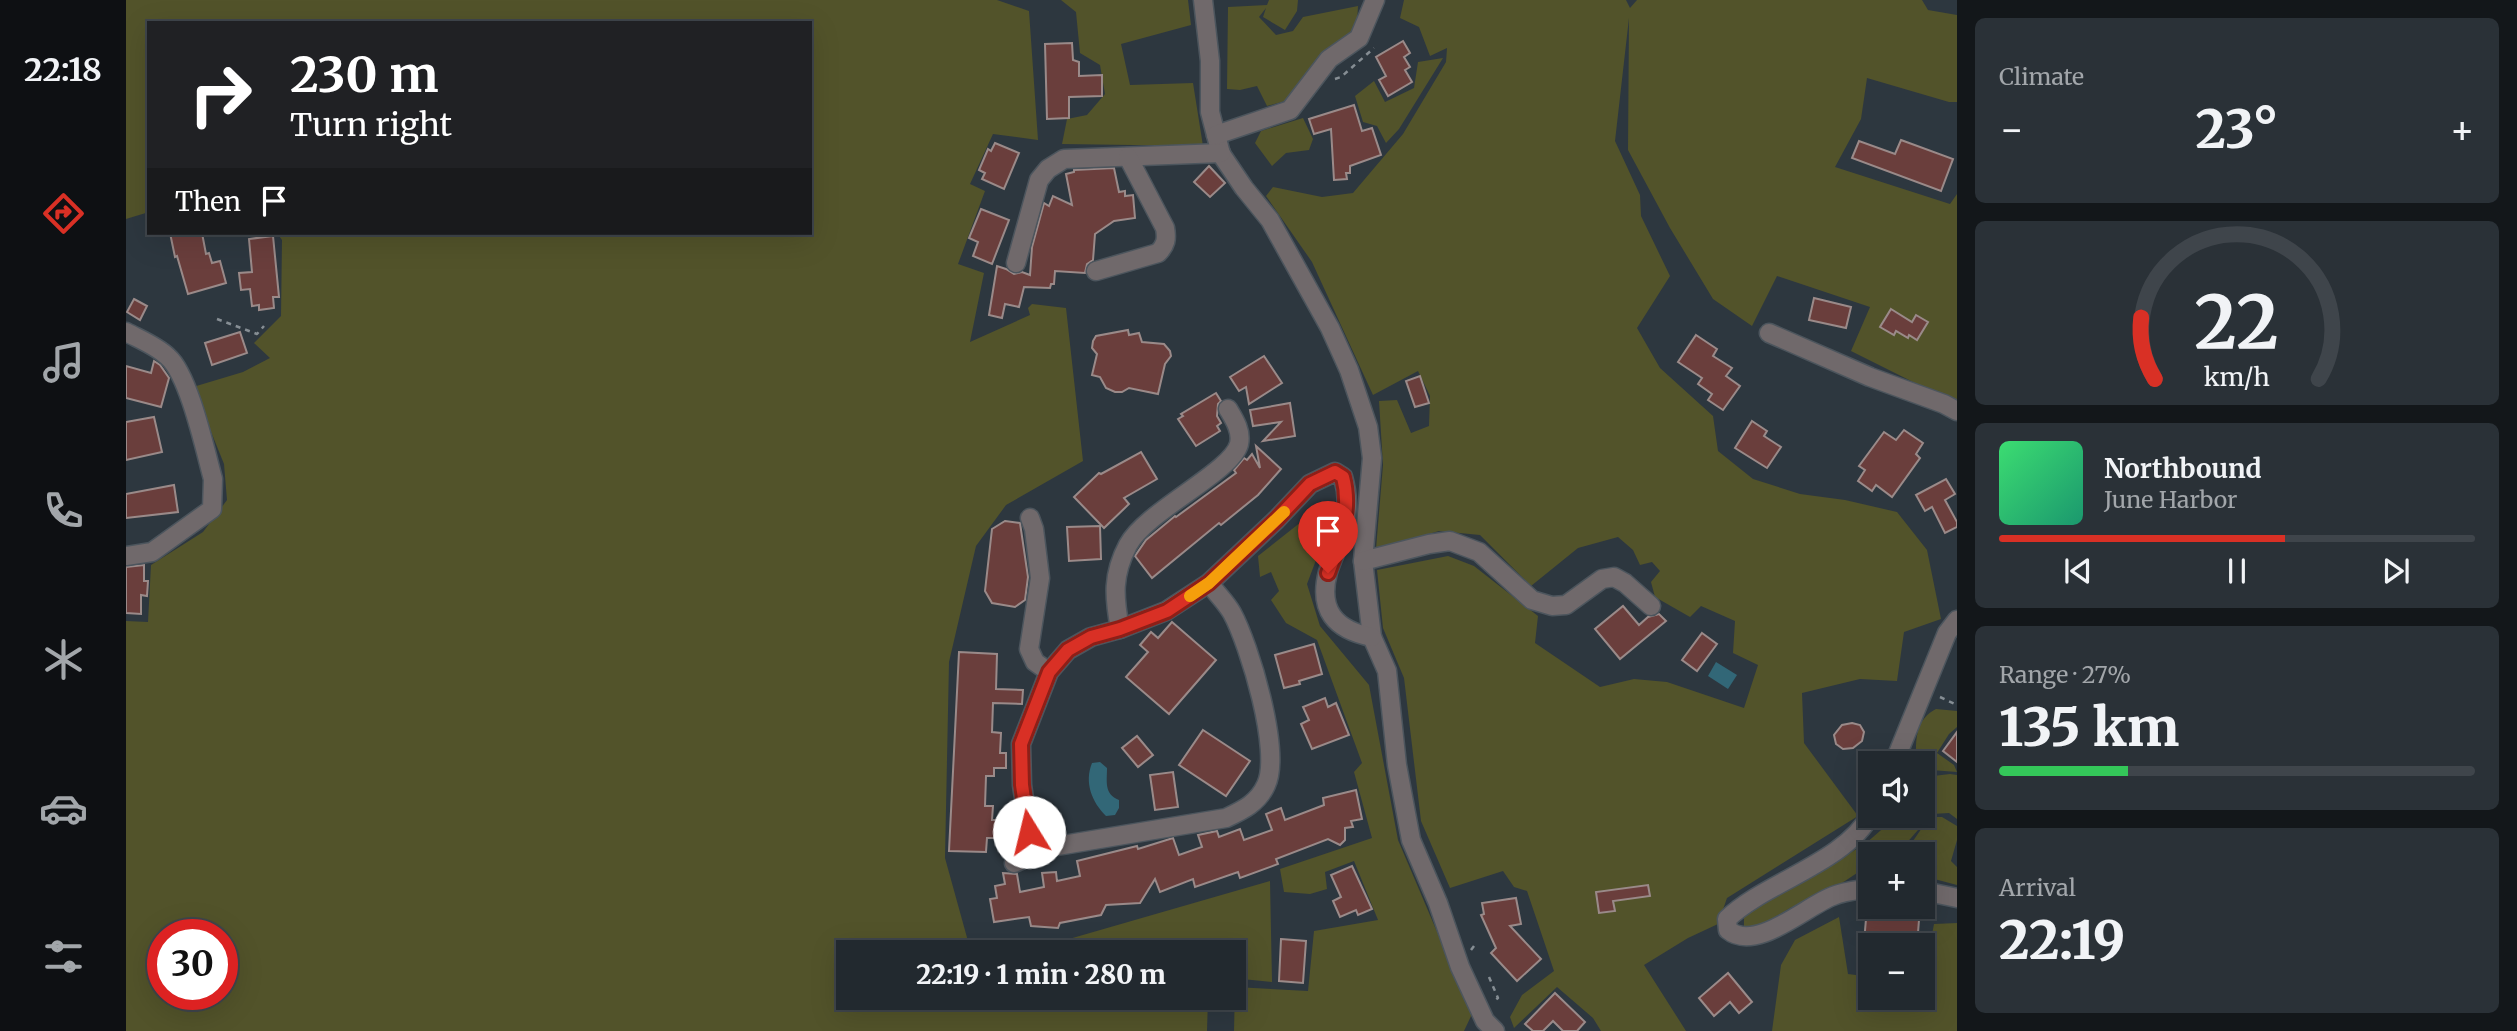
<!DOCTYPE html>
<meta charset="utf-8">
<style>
:root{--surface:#22292f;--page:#2a3137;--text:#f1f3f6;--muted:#a2a6aa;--line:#3f454b;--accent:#d93025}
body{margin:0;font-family:Merriweather,serif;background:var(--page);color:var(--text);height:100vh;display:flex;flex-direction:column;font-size:26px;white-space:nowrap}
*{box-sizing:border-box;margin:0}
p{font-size:23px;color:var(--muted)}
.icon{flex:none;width:38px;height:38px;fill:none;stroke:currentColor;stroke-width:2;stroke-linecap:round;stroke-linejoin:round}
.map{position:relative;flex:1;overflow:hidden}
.details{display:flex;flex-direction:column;gap:18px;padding:18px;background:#13171a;width:560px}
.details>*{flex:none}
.banner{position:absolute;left:21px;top:21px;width:665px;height:214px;border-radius:0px;box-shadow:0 7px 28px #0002,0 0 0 2px var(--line);background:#202124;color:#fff;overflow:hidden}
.buttons{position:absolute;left:1732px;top:751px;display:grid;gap:14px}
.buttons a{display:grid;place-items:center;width:77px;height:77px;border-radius:0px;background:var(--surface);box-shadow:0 7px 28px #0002,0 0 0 2px var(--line);font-size:35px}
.speed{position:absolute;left:21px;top:919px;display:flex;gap:14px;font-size:35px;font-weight:700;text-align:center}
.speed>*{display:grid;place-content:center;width:91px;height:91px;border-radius:50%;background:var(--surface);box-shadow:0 7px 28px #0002,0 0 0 2px var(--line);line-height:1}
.speed .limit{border:10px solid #d22;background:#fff;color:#111}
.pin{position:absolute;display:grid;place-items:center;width:60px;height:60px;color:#fff;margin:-72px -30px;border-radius:50% 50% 50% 0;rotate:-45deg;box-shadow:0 0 7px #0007}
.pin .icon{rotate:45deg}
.me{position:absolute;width:77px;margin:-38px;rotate:351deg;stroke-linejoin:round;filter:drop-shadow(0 0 5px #0008)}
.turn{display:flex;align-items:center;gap:24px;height:147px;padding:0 28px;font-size:32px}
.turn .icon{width:91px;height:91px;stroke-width:2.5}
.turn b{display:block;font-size:49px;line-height:60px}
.then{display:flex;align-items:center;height:66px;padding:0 28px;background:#0003;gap:14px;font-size:26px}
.big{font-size:52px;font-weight:800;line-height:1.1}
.details .widget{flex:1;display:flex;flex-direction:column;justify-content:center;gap:10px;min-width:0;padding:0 24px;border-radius:10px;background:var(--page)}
.details .dial{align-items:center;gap:0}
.dial svg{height:182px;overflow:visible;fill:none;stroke:var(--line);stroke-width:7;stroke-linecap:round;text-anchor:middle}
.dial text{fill:var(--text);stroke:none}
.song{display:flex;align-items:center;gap:21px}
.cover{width:84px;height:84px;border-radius:10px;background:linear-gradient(135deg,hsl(140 70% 55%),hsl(160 70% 35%))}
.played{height:7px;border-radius:4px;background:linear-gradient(90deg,var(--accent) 60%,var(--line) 60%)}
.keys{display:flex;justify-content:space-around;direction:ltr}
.heat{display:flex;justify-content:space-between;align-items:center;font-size:38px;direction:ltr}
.charge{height:10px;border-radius:5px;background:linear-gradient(90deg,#34c759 27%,var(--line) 0)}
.trip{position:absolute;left:710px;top:940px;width:410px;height:70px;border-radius:0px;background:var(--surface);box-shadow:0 7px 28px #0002,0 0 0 2px var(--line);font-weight:800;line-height:70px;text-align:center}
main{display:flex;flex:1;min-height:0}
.dock{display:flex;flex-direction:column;width:126px;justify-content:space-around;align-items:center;background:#0e1013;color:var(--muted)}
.dock .icon{width:49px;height:49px}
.dock .active{color:var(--accent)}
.dock b{font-size:32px;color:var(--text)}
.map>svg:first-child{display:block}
.green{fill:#52532a;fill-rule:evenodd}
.water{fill:#326777}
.building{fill:#6a3e3c;stroke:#9a8a89;stroke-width:2}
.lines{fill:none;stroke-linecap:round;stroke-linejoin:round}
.minor-casing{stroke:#4c555d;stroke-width:21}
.path{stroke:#868e94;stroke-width:2.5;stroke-dasharray:5 5;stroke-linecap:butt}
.minor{stroke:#70696b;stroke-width:18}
.route-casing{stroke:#8d1f18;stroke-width:18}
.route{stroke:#d93025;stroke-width:12}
.slow{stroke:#f59e0b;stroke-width:12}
</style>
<main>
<nav class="dock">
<b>22:18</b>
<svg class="icon active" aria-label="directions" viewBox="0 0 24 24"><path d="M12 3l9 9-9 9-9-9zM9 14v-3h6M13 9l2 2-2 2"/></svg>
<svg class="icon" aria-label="music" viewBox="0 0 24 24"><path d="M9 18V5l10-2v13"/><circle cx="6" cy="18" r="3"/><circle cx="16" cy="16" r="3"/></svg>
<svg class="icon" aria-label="phone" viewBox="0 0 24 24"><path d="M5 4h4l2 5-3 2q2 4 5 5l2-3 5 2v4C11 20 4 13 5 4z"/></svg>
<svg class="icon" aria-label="climate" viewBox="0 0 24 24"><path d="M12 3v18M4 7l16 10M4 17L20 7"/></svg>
<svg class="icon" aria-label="car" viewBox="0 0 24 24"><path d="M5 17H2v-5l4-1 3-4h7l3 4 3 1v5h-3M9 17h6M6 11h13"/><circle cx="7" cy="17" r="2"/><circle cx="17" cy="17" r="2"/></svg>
<svg class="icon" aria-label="filters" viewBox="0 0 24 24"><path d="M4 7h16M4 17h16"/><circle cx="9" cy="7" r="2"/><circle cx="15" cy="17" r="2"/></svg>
</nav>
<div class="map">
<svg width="1831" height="1031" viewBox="0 0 1831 1031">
<rect width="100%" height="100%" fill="#2d373f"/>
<g class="green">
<path d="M0,0H871L903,11L912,140L867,134L844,184L859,191L832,264L858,273L844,342L904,315L902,308L906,304L940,308L957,461L880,505L850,546L823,662L819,858L845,952H723V998H1082L1081,1031H0V621L22,622L25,565L77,532L101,500L98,464L67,387L117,372L144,358L128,343L155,316L156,240L151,233H684V23H23V212L0,219ZM37,934H96V994H37Z"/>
<path d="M935,0H1062L1065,25L995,44L1004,85L1067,83L1077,146L936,144L941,119L961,115L979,94L974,65L954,53L950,12Z"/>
<path d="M1143,0H1172L1171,11L1159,30L1137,17L1140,8L1133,17L1150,35L1167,31L1177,17L1232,6L1231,23L1221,39L1198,54L1159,101L1141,106L1131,86L1114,90L1101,89L1102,7L1141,5Z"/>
<path d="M1278,0H1500L1504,8L1511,0H1796L1802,10L1831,15V102H1823L1741,78L1735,119L1709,167L1824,204L1831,194V404L1725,351L1744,307L1651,276L1626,326L1587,299L1544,228L1502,150L1503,18L1489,141L1514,195L1515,216L1544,276L1511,328L1534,368L1587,416L1592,451L1627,479L1674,494L1719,500L1771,512L1801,550L1815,619L1778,632L1771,681L1734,679L1676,693L1678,743L1732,816L1601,898L1592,924L1562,938L1518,965L1560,1031H1475L1467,1018L1431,987L1388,1028L1384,1017L1396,995L1428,971L1401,891L1388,887L1377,871L1324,888L1295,821L1278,678L1257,628L1251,570L1322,556L1348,566L1412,616L1409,643L1474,687L1508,679L1541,682L1618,708L1632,665L1607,653L1609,621L1575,606L1564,617L1529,597L1525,582L1534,571L1526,562L1514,565L1507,550L1492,537L1452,548L1405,586L1354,535L1313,531L1250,549L1257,465L1253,401L1271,400L1285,433L1303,426L1304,396L1292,371L1247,395L1186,262L1140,196L1147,187L1196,197L1227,193L1277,134L1320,62L1321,48L1304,56L1293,27L1274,18Z"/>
<path d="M1317,58L1273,129L1260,143L1251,126L1237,122L1229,96L1248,81L1259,102L1288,88L1292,62Z"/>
<path d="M1177,118L1187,139L1183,150L1160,153L1146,166L1129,143L1135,131Z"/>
<path d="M1199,503L1207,515L1181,584L1194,626L1243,685L1272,840L1346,1014L1338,1031H1108L1109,987L1182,991L1188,931L1252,920L1228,861L1199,872L1201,889L1184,894L1158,892L1154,869L1246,838L1228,772L1236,763L1191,640L1160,623L1145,600L1153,591L1145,572L1134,577L1132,556Z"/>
<path d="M1810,709L1831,711V727L1823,734L1811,753L1828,765L1831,772L1805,770L1799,758L1790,751C1790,732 1793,718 1810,709Z"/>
<path d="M1824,774L1831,775V819L1823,813L1806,814L1771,854H1745V873H1731L1713,885L1664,908L1634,926H1618V916L1739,844L1762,824L1765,816H1797V795L1807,776Z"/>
<path d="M1808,817H1816L1831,826V840L1825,861L1831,867V885L1797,876V854H1778L1798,825Z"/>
<path d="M1144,881L1146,982L1116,979L1108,970V952H898Z"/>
<path d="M1713,917L1722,974L1745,977V998H1797V982L1808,924L1831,923V1031H1646L1655,965L1669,940Z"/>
</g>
<g class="water">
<path d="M1590,662L1611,675L1602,689L1582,676Z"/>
<path d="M974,762L981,768C981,782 978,794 993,800V808L989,815L980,816C966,802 958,783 966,763Z"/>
</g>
<g class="building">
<path d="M1277,41L1284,53L1278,57L1284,67L1279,70L1286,82L1262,96L1253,80L1260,76L1250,57Z"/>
<path d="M946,43L947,60L953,62V76L976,75V96L943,97V118L921,119L919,44Z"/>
<path d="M1228,105L1236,131L1246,128L1255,155L1224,166V173H1220L1221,179L1208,180L1205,129L1188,134L1183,119Z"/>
<path d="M1775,140L1827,159L1815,191L1726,158L1733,141L1769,154Z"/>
<path d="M869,143L893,153L878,189L856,179L859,173L853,170L862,149L865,151Z"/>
<path d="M1083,166L1099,183L1084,197L1068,182Z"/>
<path d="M988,168L993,192L999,191V196L1007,195L1009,218L988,221L969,234L967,260L961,264L959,273L929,271L928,284H925L924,288L898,287L893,307L879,304L876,318L863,315L871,266L880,269L888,274L896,272L904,275L906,247L918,203L923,206L927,196L946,205L940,174L948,172V170Z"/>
<path d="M855,209L883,220L866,264L847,256L852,242L843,238Z"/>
<path d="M44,233H76L80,254L83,253L86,263L94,261L100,283L62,294L51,256L49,257Z"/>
<path d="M147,236L153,297H147L148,308L133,310V305L126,306L124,289L115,290L113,273L126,272L123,239Z"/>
<path d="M1688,298L1725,307L1720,328L1683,320Z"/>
<path d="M8,299L21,306L14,320L1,312Z"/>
<path d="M1765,309L1786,322L1790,315L1802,322L1791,340L1783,335L1782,338L1770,331L1768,335L1754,327Z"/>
<path d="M1002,330L1003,335L1013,333L1016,342L1038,344L1044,351L1045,356L1039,364L1032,394L1003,388L996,392H989L980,388L974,377L966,375L971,354L966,348L967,341L970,336Z"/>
<path d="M114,332L121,353L86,365L79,343Z"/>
<path d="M1570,335L1591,349L1587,356L1606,368L1600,376L1614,386L1597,410L1582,400L1586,394L1572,384L1576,378L1552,362Z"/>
<path d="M1138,356L1156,383L1123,404L1120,387L1113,391L1104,377Z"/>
<path d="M28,361L34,365L43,378L35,407L0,398V366L25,373Z"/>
<path d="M1294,376L1303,403L1289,407L1280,381Z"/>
<path d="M1090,393L1095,401L1092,404L1091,416L1095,423L1091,426L1094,431L1070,446L1052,419L1057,416L1055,414Z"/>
<path d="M1164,403L1169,436L1137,441L1155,422L1127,426L1124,410Z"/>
<path d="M28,417L36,452L0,460V422Z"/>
<path d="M1626,421L1641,431L1638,436L1655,447L1641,468L1609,448Z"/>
<path d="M1778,430L1797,443L1790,454L1794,458L1766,497L1750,485L1746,491L1732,481L1739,470L1733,466L1758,432L1770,440Z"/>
<path d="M1130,446L1155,469L1132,495L1095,525L1093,523L1026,578L1009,556L1020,540L1049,516L1050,517L1110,473L1108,470L1118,458L1121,460L1126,454L1134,468Z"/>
<path d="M1015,452L1031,479L998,498L1003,504L978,528L948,497L973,473L975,474Z"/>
<path d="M1820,479L1829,494L1819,500L1831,522V527L1819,533L1806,507L1799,511L1790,495Z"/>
<path d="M48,485L52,512L0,518V494Z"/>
<path d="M879,521L894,523L902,577L899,600L889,607L866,603L859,591L866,529Z"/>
<path d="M974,526L975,559L943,561L941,527Z"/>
<path d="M18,565V581H22L21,596L15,595V614L0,613V567Z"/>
<path d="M1497,606L1513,625L1522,617L1533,614L1540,621L1494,659L1469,629Z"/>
<path d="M1046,622L1090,660L1043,714L1000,677L1022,652L1014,645L1025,632L1032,638Z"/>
<path d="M1576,633L1591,644L1571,671L1556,660Z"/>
<path d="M1188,644L1196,674L1173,681L1174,684L1158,688L1149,655Z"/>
<path d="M833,652L871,654L870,689L897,690L896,704L867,703L866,732L875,733L874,753H880V768H868V776H860L859,806H867L866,820H876L875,838H861L860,852L823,851Z"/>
<path d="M1199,698L1202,707L1210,703L1223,735L1186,749L1175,724L1183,720L1177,707Z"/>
<path d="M1726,723L1734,725L1738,732L1736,741L1727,748L1717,749L1710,744L1708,735L1716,725Z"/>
<path d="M1077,730L1124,761L1100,796L1053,765Z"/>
<path d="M1831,732V762L1817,751Z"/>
<path d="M1011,736L1027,755L1012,767L996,748Z"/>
<path d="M1047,772L1052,807L1029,810L1024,775Z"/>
<path d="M1230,790L1236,819L1225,821L1227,827L1219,828V840L1214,845L1202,839L1150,859L1152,864L1114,878L1112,872L1069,887L1067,879L1034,892L1029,879L1014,903L980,905L975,915L934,923L932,928L905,926L903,917L868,922L864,899L871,898L869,886L879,884L877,873L891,874L894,892L918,887L916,873L930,872L931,881L954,876L951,861L1011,846L1012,849L1047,838L1053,855L1076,847L1072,835L1091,831L1093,837L1114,829L1118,840L1146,830L1140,814L1155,808L1159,820L1198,805L1197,798Z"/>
<path d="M1226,866L1246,909L1232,915L1230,910L1214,917L1207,901L1215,897L1205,875Z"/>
<path d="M1522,885L1524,896L1487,901L1489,911L1473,913L1470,892Z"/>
<path d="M1390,898L1395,924L1384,926L1415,959L1391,981L1365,953L1370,948L1355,915L1358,914L1356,903Z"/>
<path d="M1751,907L1775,908V919L1793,920L1791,945L1775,943L1776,940L1752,938V943L1738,942L1740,919L1750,920Z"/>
<path d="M1155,939L1180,941L1177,983L1153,981Z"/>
<path d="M1602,973L1626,1002L1613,1013L1604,1002L1588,1016L1573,998Z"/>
<path d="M1429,993L1459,1022L1451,1031H1437L1427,1021L1417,1031H1407L1399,1024Z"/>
</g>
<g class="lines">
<defs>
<g id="minor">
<path d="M1077,0L1084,61V112L1095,154L1118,188L1144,220L1204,328L1223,370L1242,427L1246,458L1237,561L1246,637L1261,671L1271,765L1285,840L1312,903L1334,967L1359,1021L1369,1031"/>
<path d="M1090,135L1164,110L1203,59L1233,38L1249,0"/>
<path d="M890,263L913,180L922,169L938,159L1095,153"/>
<path d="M970,271L1032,253C1040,245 1041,239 1039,228L1002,157"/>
<path d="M0,332C13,339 31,346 42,357C63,375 79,450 87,479L86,509L26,552L0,556"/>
<path d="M1643,333L1744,377L1818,404L1831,411"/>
<path d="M904,518L908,529L914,578L903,649L909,662L923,672"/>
<path d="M1237,561L1303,544L1324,541L1353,552L1406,600L1426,606L1440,605L1476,579L1488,577L1499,583L1525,606"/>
<path d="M994,629C988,597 986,575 1002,545C1020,511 1106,472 1113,444C1116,431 1108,419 1102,409"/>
<path d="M1768,763L1821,633L1831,620"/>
<path d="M1745,814C1719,863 1639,882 1601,919L1602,930C1630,953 1680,906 1707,896C1718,891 1733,890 1745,888"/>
<path d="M903,832L896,785L895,744L923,672L942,650L965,637L994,629L1040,611L1083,583L1150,520L1184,484L1209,472L1217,477C1222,494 1222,513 1217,531C1214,545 1206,558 1202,572C1192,610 1209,630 1246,637"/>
<path d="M888,863L925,847L1100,818C1117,810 1132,803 1140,785C1156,752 1123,644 1106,613C1100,602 1090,593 1083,583"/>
<path d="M1797,891L1831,898"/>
</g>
</defs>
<use href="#minor" class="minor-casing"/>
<g class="path">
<path d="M1209,79L1215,77L1248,48"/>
<path d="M91,319L131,334L138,326"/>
<path d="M1814,697L1831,705"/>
<path d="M1345,950L1351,942"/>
<path d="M1363,977L1372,998L1368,1001"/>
</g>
<use href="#minor" class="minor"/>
</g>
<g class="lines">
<defs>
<path id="route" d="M903,832L896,785L895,744L923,672L942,650L965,637L994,629L1041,611L1083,583L1150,520L1184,484L1209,472L1217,477C1226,511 1214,541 1202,573"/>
</defs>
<use href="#route" class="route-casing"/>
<use href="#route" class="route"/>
<path class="slow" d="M1064,596L1083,583L1158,512"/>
</g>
</svg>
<div class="buttons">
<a><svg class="icon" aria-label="sound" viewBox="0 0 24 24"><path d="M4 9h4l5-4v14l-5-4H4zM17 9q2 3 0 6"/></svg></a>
<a>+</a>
<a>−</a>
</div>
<div class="speed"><div class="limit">30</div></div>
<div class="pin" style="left:1202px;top:573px;background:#d93025"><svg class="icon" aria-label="arrive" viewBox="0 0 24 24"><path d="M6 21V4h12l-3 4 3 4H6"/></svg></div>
<svg class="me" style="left:903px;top:832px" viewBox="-20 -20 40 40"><circle r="19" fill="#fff"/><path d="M0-13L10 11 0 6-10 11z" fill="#d93025"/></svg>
<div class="trip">22:19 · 1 min · 280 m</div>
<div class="banner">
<div class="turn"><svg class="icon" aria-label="right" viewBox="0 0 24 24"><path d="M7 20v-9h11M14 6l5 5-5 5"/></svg><div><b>230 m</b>Turn right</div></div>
<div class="then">Then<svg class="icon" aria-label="arrive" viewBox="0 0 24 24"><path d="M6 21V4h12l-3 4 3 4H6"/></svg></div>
</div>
</div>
<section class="details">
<div class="widget"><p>Climate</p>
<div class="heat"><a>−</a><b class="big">23°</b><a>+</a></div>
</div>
<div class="widget dial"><svg viewBox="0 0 100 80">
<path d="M14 69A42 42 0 1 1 86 69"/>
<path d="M14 69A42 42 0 0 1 8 42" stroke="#d93025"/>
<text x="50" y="56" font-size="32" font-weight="700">22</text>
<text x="50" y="72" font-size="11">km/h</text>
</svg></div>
<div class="widget">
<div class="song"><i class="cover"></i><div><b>Northbound</b><p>June Harbor</p></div></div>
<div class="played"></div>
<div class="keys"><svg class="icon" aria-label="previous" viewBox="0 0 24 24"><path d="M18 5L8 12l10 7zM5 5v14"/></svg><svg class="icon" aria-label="pause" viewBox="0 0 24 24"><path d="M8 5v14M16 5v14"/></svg><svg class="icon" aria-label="next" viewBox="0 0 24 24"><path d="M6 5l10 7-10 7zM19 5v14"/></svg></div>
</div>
<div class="widget"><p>Range · 27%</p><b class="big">135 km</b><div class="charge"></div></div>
<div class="widget"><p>Arrival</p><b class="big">22:19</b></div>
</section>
</main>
